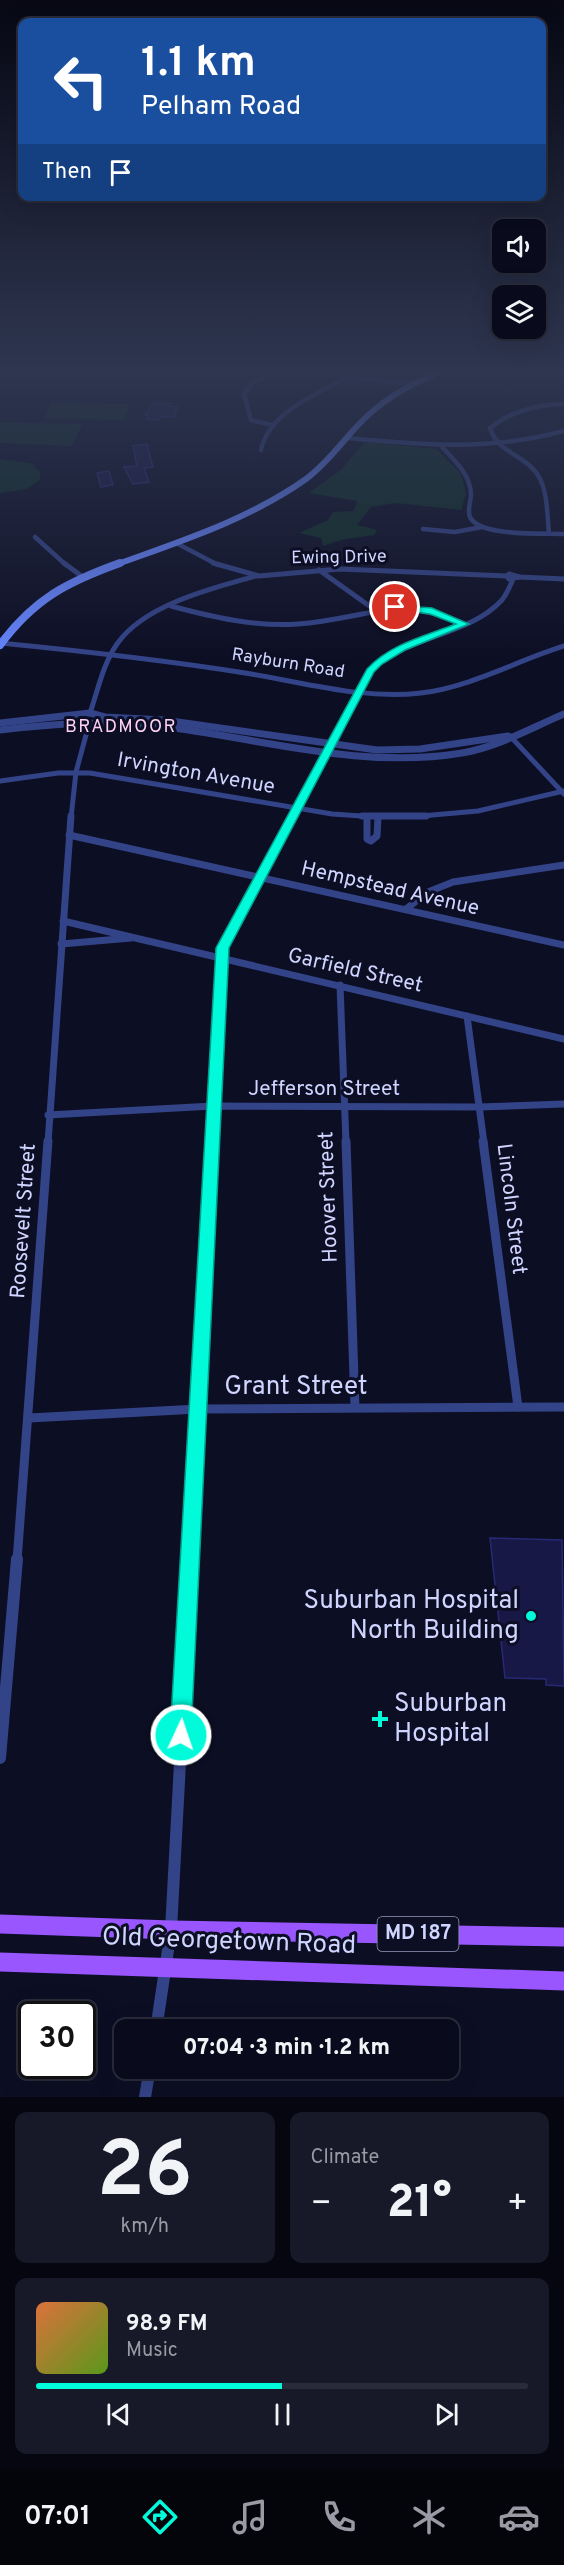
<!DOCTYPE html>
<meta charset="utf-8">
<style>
:root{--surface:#090a1b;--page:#171828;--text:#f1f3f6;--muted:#999aa3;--line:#292b3a;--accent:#00fada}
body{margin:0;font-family:Overpass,sans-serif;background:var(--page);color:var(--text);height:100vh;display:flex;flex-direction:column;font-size:22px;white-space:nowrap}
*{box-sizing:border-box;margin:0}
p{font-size:20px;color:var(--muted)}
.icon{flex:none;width:33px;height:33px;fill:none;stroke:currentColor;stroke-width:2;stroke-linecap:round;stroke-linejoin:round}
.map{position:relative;height:2097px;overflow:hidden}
.panel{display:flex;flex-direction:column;gap:15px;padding:15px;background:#05060f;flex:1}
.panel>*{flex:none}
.top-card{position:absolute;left:18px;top:18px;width:528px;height:183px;border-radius:12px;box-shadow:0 6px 24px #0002,0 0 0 2px var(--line);background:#1a4fa0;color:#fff;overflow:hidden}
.fabs{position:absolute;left:492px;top:219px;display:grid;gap:12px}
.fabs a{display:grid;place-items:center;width:54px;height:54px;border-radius:12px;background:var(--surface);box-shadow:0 6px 24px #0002,0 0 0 2px var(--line);font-size:30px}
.speed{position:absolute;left:18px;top:2001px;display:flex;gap:12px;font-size:30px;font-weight:700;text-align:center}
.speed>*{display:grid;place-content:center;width:78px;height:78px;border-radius:50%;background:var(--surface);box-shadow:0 6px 24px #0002,0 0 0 2px var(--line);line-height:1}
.speed .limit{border:3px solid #111;border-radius:9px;background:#fff;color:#111}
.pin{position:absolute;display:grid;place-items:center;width:51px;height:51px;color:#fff;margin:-26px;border:3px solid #fff;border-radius:50%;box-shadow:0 2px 6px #0007}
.me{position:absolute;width:66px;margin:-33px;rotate:3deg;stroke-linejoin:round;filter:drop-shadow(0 0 4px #0008)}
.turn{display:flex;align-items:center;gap:21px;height:126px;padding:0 24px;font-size:27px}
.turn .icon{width:78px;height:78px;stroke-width:2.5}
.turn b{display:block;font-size:42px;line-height:51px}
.then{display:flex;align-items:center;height:57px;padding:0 24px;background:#0003;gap:12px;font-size:22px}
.big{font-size:45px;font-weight:800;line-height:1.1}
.panel .widget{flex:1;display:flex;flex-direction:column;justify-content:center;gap:9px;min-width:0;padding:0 21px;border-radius:12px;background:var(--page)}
.panel .dial{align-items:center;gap:0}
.dial b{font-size:78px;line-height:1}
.song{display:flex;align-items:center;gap:18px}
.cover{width:72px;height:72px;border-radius:9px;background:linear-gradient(135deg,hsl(20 70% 55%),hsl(90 70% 35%))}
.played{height:6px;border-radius:3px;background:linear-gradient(90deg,var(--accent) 50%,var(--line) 50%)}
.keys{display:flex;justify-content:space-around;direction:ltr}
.heat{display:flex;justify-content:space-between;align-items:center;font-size:33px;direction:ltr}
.panel .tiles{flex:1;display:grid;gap:15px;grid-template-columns:1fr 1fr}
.widget:last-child{grid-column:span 2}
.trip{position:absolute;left:114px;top:2019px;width:345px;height:60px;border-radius:12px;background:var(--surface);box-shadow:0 6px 24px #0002,0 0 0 2px var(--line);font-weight:800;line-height:60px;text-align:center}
.tabs{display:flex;height:96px;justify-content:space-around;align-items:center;background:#04040b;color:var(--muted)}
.tabs .icon{width:42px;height:42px}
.tabs .on{color:var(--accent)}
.tabs b{font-size:27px;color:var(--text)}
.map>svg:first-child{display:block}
.green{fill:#0f2e26}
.building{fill:#171846;stroke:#272974;stroke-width:1.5}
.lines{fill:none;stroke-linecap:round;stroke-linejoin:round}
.minor-far4{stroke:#334387;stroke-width:4.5}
.minor-far3{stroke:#334387;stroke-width:5}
.minor-far2{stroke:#334387;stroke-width:7}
.minor-far1{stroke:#334387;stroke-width:9}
.minor{stroke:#334387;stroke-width:12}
.tertiary-far1{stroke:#334387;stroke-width:5}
.tertiary{stroke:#334387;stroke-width:7}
.secondary-far1{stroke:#6685ff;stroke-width:6}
.secondary{stroke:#6685ff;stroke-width:8}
.primary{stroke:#9956ff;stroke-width:19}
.route{fill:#00fada;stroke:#00a28e;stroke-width:1.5}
.poi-dot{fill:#00fada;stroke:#0c0e24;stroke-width:2}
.labels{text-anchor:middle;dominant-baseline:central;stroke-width:6;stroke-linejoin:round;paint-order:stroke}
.far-street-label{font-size:18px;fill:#cfd5ff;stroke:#0c0e24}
.far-neighbourhood-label{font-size:18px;letter-spacing:1.5px;fill:#ffd1f9;stroke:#0c0e24}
.shield{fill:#0c0e24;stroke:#9499bd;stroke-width:1.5}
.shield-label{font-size:20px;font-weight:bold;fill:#cfd5ff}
.street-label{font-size:21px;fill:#cfd5ff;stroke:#0c0e24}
.near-street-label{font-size:26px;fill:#cfd5ff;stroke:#0c0e24}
.near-poi-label{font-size:26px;fill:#cfd5ff;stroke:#0c0e24;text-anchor:end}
</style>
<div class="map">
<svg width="564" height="2097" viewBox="0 0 564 2097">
<rect width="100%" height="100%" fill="#0c0e24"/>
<g class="green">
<path d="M51,403L130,404L124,420L44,418Z"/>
<path d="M0,422L82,424L72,446L0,443Z"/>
<path d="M365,442L436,449L461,474L466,494L461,510L396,503L371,507L357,525L377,530L374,535L341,540L323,546L321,538L299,533L328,520L333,512L354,511L357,501L309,493L341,470Z"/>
<path d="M0,459L34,464L33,466L40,472V480L26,489L0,493Z"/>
</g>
<g class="building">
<path d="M154,403H170L168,406L178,407L174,417H160L159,420L146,419L148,416L145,415Z"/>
<path d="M147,444L153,467L144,468L149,482L133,484L124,467L137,466L133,446Z"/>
<path d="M109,471L113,485L101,487L97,473Z"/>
<path d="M490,1538L562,1540L564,1686L546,1685V1679L505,1678Z"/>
</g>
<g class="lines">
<g class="minor-far4">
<path d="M272,425L251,420L244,394L252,383L286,367"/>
<path d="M347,438C421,445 491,451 564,431"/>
<path d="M442,447C454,460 470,474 471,494C471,501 467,510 470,517C479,537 545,533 564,534"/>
<path d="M261,450C268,413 317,394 347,377"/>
<path d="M423,529L455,532L482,527"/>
<path d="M549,533C547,515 548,493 539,477C527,455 498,454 490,428C509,412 539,404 564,404"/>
<path d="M35,537L66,565"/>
<path d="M178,544L218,565"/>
</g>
<g class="minor-far3">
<path d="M64,563L84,578"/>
<path d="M213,563L259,576L340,569L507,576"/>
<path d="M319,570L375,610"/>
<path d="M509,574L519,577L509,579L507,576Z"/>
<path d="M519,577L564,579"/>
<path d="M171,606C212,617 255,627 298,624C366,619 395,594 465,624"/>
<path d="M0,643C82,651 163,660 245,673C302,682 363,700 421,693C471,687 516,661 564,646"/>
<path d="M90,713C98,690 103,664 117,644C144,605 212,588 256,576"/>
<path d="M510,736L564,794"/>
<path d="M0,781L58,773H90L332,814L362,816H421L478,811L564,791"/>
<path d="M71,818L76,772L89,724"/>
<path d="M292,818L370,671C381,662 392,654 406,648C438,633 477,627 502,600C507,594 510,586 513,579"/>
</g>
<g class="minor-far2">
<path d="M362,816H426"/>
<path d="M367,817V839L371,841L377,836L378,817"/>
<path d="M69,835L564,945"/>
<path d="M406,909L428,892L453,882L564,865"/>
<path d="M63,921L564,1039"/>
<path d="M61,944L131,938"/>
<path d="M340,985L346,1143"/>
<path d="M467,1016L484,1143"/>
<path d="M48,1115L213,1106L479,1107L564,1104"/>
<path d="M48,1143L71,816"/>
<path d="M213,1143L223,948L293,816"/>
</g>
<g class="minor-far1">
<path d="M346,1141L355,1407"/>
<path d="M483,1141L518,1407"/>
<path d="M29,1418L198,1409L564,1407"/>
<path d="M17,1561L48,1141"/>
<path d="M191,1561L213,1141"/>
</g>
<g class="minor">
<path d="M0,1758L17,1559"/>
<path d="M156,2030L171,1930L191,1559"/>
<path d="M145,2097L150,2068"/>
</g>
<path class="tertiary-far1" d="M300,367L347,377L412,384"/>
<g class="tertiary">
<path d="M0,723L90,713L105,717L164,720L377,750L420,749L508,736"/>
<path d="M0,730C53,724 106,720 159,726C260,738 360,770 462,753C498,747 531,728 564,714"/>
</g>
<path class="secondary-far1" d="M115,565C181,541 248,520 306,479C328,463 343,440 363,420C388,395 419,380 452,367"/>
<path class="secondary" d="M0,645C34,599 67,582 120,563"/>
<g class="primary">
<path d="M0,1924L171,1930L564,1937"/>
<path d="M0,1962L564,1981"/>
</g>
</g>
<linearGradient id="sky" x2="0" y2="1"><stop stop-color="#070814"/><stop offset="0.56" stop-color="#2e3650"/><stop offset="1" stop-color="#2e3650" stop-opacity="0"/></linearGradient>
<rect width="564" height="661" fill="url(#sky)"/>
<path class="route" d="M392,605L432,608L469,624L405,650L382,664L374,672L229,948L191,1735L188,1742L181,1745L173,1742L170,1735L216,948L367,669C390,644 425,636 456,624L430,614L392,609Z"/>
<g class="poi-dot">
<circle cx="531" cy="1616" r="6"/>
<path d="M377 1710h6v6h6v6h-6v6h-6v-6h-6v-6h6z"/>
</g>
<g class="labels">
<g class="far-street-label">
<text transform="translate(339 558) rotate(-1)">Ewing Drive</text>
<text transform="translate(288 664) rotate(9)">Rayburn Road</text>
</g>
<g class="far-neighbourhood-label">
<text x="121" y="727">BRADMOOR</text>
</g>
<rect class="shield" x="377.5" y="1917" width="81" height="34" rx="4.5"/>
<g class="shield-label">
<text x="418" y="1934">MD 187</text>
</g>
<g class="street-label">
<text transform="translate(196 774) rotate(10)">Irvington Avenue</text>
<text transform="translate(390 889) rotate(13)">Hempstead Avenue</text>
<text transform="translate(355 971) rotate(13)">Garfield Street</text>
<text x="324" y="1089">Jefferson Street</text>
<text transform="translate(329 1197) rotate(-92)">Hoover Street</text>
<text transform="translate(511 1209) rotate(83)">Lincoln Street</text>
<text transform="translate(24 1221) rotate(-86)">Roosevelt Street</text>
</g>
<g class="near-street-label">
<text x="296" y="1387">Grant Street</text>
<text transform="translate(229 1942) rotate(2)">Old Georgetown Road</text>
</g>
<g class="near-poi-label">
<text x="519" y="1601">Suburban Hospital<tspan x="519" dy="30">North Building</tspan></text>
<text x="394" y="1704" text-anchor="start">Suburban<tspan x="394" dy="30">Hospital</tspan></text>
</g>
</g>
</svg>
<div class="fabs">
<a><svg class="icon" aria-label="sound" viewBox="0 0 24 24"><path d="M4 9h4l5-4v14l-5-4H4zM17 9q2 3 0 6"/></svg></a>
<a><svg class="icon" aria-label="layers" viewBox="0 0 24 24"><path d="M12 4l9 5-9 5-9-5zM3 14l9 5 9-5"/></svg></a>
</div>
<div class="speed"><div class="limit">30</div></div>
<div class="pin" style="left:395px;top:607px;background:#d93025"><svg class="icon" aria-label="arrive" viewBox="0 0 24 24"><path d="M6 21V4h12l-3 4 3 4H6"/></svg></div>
<svg class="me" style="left:181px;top:1735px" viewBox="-20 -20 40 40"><circle r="17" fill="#00fada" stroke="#fff" stroke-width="3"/><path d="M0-11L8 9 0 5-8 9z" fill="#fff"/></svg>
<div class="trip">07:04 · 3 min · 1.2 km</div>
<div class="top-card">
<div class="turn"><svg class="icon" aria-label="left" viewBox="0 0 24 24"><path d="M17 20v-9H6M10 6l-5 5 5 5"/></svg><div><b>1.1 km</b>Pelham Road</div></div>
<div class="then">Then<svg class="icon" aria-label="arrive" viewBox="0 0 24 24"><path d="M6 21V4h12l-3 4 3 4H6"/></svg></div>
</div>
</div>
<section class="panel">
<div class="tiles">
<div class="widget dial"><b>26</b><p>km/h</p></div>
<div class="widget"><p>Climate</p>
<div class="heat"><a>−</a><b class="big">21°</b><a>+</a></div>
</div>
<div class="widget">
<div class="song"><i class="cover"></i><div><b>98.9 FM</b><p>Music</p></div></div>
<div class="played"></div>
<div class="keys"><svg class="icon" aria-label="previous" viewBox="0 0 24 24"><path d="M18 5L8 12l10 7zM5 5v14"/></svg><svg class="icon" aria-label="pause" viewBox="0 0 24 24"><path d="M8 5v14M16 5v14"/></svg><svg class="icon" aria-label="next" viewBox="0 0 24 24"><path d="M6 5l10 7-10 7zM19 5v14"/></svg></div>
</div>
</div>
</section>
<nav class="tabs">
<b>07:01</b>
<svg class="icon on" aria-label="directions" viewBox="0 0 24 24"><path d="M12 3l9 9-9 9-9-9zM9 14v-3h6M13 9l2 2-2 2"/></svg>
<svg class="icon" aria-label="music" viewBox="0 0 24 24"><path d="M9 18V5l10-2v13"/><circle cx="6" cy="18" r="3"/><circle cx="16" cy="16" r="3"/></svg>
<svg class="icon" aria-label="phone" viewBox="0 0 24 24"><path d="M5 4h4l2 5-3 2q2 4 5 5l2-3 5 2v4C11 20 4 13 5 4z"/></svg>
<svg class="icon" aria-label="climate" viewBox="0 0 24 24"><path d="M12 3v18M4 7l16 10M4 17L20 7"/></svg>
<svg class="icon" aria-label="car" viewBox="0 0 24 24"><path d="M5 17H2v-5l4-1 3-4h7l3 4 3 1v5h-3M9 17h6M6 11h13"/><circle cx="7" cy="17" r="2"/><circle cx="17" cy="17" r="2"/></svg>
</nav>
